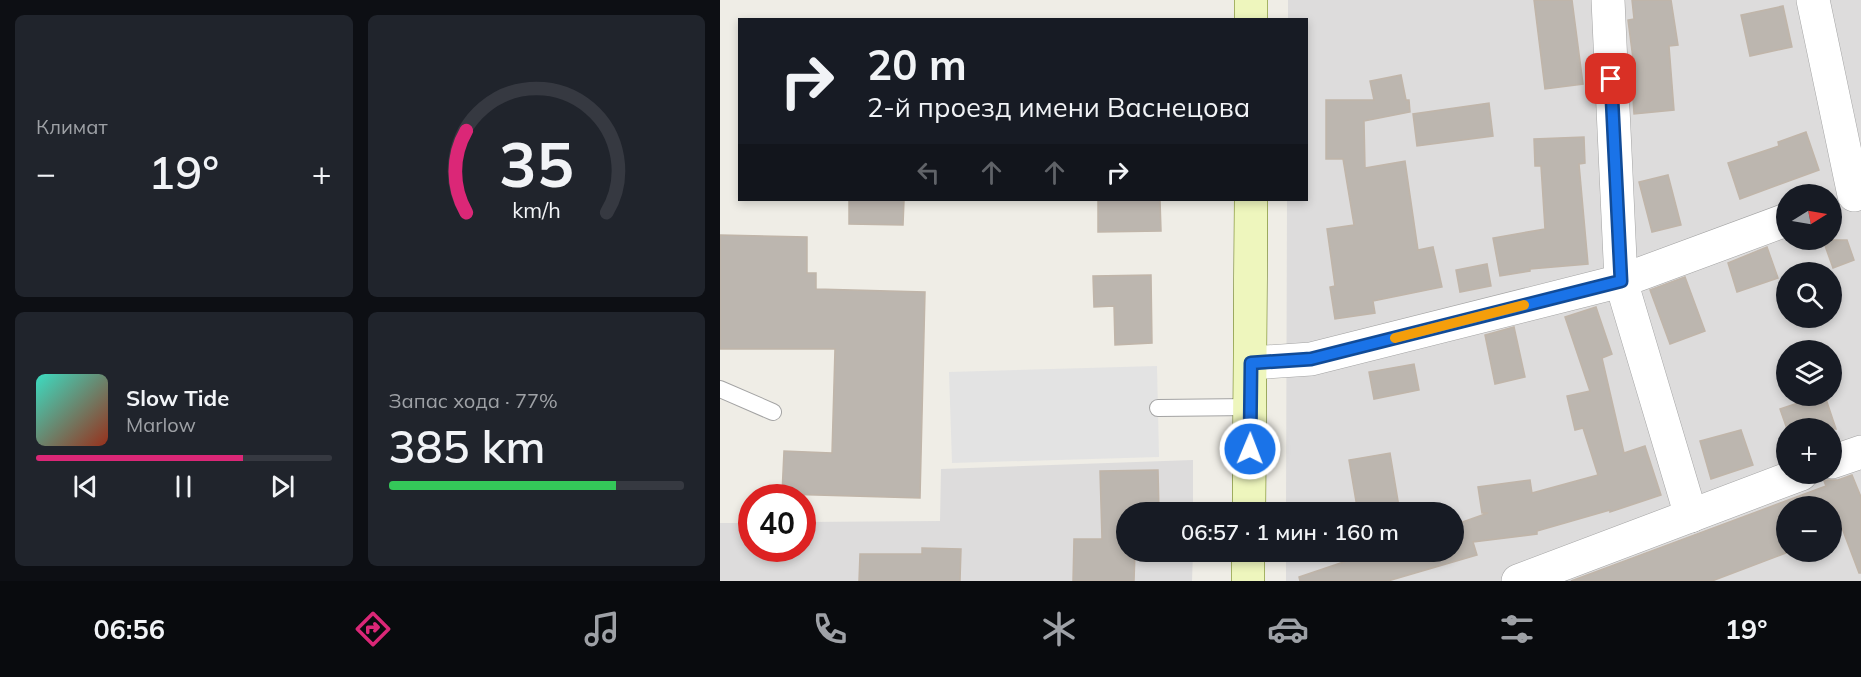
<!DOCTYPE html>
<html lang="ru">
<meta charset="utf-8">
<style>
:root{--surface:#171b24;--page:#20242c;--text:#f1f3f6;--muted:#9ea1a6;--line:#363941;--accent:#db2777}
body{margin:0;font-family:Mulish,sans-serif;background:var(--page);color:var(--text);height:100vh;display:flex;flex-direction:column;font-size:22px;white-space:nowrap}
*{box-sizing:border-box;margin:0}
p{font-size:20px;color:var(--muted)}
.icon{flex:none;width:33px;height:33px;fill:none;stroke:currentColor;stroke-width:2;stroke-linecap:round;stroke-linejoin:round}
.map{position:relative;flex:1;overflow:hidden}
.panel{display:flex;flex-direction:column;gap:15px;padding:15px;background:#0d0f14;width:720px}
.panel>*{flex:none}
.hud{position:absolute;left:18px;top:18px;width:570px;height:183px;border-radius:0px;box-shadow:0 3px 9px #0003;background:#171b24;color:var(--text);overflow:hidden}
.needle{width:39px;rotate:79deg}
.buttons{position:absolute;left:1056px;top:184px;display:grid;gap:12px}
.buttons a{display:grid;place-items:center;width:66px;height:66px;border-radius:50%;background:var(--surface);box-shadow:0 3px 9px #0003;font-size:30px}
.speed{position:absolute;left:18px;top:484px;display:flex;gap:12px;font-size:30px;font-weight:700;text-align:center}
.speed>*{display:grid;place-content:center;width:78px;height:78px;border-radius:50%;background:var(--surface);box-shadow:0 3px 9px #0003;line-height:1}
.speed .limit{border:9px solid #d22;background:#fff;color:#111}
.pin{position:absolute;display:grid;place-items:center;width:51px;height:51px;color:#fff;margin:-26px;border-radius:12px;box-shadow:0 3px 9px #0006}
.me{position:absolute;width:66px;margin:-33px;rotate:1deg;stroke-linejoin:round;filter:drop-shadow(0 0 4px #0008)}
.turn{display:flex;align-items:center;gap:21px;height:126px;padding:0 30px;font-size:27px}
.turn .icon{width:78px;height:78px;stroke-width:2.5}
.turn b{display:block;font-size:42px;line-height:51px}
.lanes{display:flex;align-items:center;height:57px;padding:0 30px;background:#0003;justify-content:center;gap:30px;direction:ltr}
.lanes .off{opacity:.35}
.big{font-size:45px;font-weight:600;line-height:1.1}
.panel .tile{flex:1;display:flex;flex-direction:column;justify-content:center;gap:9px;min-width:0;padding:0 21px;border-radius:9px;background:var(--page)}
.panel .dial{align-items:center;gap:0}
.dial svg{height:156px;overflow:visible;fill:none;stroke:var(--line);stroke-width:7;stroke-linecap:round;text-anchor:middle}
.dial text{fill:var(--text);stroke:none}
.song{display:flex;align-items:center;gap:18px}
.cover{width:72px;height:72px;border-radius:9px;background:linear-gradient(135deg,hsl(170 70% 55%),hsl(10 70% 35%))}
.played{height:6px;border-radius:3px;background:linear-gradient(90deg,var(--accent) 70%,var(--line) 70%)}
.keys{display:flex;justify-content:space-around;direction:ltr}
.heat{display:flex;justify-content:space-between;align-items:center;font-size:33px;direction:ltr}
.charge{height:9px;border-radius:4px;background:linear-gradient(90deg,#34c759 77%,var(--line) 0)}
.panel .tiles{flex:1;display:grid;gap:15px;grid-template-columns:repeat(2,1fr)}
.trip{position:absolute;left:396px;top:502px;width:348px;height:60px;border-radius:30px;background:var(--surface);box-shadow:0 3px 9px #0003;font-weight:600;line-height:60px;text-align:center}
.menu{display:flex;height:96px;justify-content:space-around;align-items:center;background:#090b0e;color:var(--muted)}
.menu .icon{width:42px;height:42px}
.menu .active{color:var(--accent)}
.menu b{font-size:27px;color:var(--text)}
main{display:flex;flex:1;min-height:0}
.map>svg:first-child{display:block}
.residential{fill:#dddcdc;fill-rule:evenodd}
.parking{fill:#e3e3e3}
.building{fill:#bcb6af;stroke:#c0b5a9;stroke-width:1.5}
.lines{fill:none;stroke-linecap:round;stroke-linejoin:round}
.lane-casing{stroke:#a3a3a3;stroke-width:18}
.street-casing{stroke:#a3a3a3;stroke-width:34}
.secondary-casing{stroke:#5d710b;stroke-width:34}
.lane{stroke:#fff;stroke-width:16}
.street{stroke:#fff;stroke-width:33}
.secondary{stroke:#eef6bd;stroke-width:33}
.route-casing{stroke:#114b97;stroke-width:15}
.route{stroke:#1a73e8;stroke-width:10}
.slow{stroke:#f59e0b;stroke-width:10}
</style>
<main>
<section class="panel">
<div class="tiles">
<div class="tile"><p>Климат</p>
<div class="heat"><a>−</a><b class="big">19°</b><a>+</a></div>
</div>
<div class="tile dial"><svg viewBox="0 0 100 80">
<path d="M14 69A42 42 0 1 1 86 69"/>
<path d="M14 69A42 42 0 0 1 14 27" stroke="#db2777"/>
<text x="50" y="56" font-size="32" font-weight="700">35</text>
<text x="50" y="72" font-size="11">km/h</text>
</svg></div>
<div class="tile">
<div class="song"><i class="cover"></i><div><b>Slow Tide</b><p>Marlow</p></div></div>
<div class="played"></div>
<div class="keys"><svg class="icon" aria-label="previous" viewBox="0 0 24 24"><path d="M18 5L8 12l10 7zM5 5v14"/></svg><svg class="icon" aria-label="pause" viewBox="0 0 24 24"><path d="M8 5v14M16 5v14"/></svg><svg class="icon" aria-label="next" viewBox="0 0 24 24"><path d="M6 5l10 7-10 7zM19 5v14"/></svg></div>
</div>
<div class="tile"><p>Запас хода · 77%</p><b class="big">385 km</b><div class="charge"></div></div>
</div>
</section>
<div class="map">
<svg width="1141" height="581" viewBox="0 0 1141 581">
<rect width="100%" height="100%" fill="#efede6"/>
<g class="residential">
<path d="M568,0H1141V581H566V552H734V513H566L567,200H586V20L568,19ZM1066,195H1112V240H1066ZM1066,273H1112V318H1066ZM1066,351H1112V396H1066ZM1066,429H1112V474H1066ZM1066,507H1112V552H1066Z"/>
<path d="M473,460V513H406V552H473L472,581H0V523H31L32,549H82L83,522L220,521L221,469Z"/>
</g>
<path class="parking" d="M437,366L439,457L232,463L229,372Z"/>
<g class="building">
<path d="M814,0H852L863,84L825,89Z"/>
<path d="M912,0H951L958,45L949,46L954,110L914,114L912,82H916L908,20L914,19Z"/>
<path d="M1063,6L1072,47L1030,56L1021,15Z"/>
<path d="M681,75L686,100H689L690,112L644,121L645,168L685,161L698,250L713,247L722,287L653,301L655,313L615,319L610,287L615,286L607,229L634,225L623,159H606V100H654L650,81Z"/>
<path d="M769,103L773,136L697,146L693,114Z"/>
<path d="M1086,132L1099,170L1020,199L1008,163L1059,146L1058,142Z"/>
<path d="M864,137L865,163L859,164L868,264L810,269V271L780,276L773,238L825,229L821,166H815L814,139Z"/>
<path d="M948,175L961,225L932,232L919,182Z"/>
<path d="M129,200H184L183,225L129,224Z"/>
<path d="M378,200H440L441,231L378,232Z"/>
<path d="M0,235L87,237V273H96V289L205,292L200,498L62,494L64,451L112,453L115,349H0Z"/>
<path d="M1103,240H1127L1134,260L1113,268Z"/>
<path d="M1047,247L1058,278L1017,292L1008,263Z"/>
<path d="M767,264L771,286L740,292L736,270Z"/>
<path d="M431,275L432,343L395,345L394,306L374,307L373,276Z"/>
<path d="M965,277L985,331L950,344L930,290Z"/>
<path d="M876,307L892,354L882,358L904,453L925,446L941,495L890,512V510L817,531V534L753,542L757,555L668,581H580L579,577L653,552H734V525L768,513H762L758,487L810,480L812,493L878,475L863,428L855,430L847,396L870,391L845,317Z"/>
<path d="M794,327L805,377L775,384L765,335Z"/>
<path d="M694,364L699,390L654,399L649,372Z"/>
<path d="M1099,396H1105L1116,429H1067L1060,409Z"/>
<path d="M1021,430L1033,465L991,479L980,441Z"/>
<path d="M670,453L680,513H638L629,460Z"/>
<path d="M438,470L439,513H406V552H415L414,581H353L354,539H382L380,471Z"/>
<path d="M1132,475L1141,497V573H1139L1114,507H1066V553L992,581H851L1106,486L1104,481L1107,480H1118Z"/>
<path d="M202,548L241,549L240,581H139L140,554H202Z"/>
</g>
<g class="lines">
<defs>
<g id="lane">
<path d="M0,389L53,412"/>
<path d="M438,408L530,407"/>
</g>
<g id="street">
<path d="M888,0L901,281L971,516"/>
<path d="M1093,0L1134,195"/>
<path d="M531,363L591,359L901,281L1066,220"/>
<path d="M1112,462L1141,452"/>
<path d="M798,581L1081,474"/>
</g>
<g id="secondary">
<path d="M531,20V0"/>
<path d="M529,513L531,200"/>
<path d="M528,581V552"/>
</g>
</defs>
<use href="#lane" class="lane-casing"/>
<use href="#street" class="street-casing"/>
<use href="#secondary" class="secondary-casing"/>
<use href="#lane" class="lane"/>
<use href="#street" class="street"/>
<use href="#secondary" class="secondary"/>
</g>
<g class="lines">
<defs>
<path id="route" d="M530,449L531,363L591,359L901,281L891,79"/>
</defs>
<use href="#route" class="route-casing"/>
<use href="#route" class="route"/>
<path class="slow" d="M675,338L804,305"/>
</g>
</svg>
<div class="buttons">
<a><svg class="needle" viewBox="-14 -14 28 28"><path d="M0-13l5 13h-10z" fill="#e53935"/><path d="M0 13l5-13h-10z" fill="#9ea1a6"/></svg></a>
<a><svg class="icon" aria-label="search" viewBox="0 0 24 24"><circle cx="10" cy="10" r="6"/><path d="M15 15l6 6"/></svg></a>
<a><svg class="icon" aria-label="layers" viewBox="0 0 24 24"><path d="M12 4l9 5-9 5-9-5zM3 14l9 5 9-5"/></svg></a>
<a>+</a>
<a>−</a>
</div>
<div class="speed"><div class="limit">40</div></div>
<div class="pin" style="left:891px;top:79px;background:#d93025"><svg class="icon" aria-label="arrive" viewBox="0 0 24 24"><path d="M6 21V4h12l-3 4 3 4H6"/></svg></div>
<svg class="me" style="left:530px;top:449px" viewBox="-20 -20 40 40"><circle r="17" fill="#1a73e8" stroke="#fff" stroke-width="3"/><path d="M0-11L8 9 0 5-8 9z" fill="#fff"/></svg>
<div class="trip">06:57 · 1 мин · 160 m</div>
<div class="hud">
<div class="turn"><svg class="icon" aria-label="right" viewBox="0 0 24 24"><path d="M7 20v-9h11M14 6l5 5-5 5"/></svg><div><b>20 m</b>2-й проезд имени Васнецова</div></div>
<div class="lanes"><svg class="icon off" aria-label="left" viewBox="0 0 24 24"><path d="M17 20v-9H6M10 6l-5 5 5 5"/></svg><svg class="icon off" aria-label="ahead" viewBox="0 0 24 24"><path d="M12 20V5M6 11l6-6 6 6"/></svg><svg class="icon off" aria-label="ahead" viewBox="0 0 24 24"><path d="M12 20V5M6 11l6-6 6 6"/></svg><svg class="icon" aria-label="right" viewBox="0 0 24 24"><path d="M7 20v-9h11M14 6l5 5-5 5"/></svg></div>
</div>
</div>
</main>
<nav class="menu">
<b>06:56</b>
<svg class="icon active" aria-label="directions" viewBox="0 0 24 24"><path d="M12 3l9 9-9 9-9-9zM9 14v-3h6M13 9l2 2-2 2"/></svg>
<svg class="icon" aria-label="music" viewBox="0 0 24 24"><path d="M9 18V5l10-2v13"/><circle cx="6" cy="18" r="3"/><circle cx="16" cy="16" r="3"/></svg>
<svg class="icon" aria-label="phone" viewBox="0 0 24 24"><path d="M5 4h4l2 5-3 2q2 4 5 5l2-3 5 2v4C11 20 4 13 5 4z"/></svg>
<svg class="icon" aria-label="climate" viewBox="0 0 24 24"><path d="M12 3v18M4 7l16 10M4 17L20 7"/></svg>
<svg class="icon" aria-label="car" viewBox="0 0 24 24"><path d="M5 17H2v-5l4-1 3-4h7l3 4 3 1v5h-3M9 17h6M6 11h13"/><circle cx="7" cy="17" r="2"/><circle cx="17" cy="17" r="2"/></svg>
<svg class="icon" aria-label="filters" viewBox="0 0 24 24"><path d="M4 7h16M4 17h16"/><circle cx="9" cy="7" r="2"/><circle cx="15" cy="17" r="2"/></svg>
<b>19°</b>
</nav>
